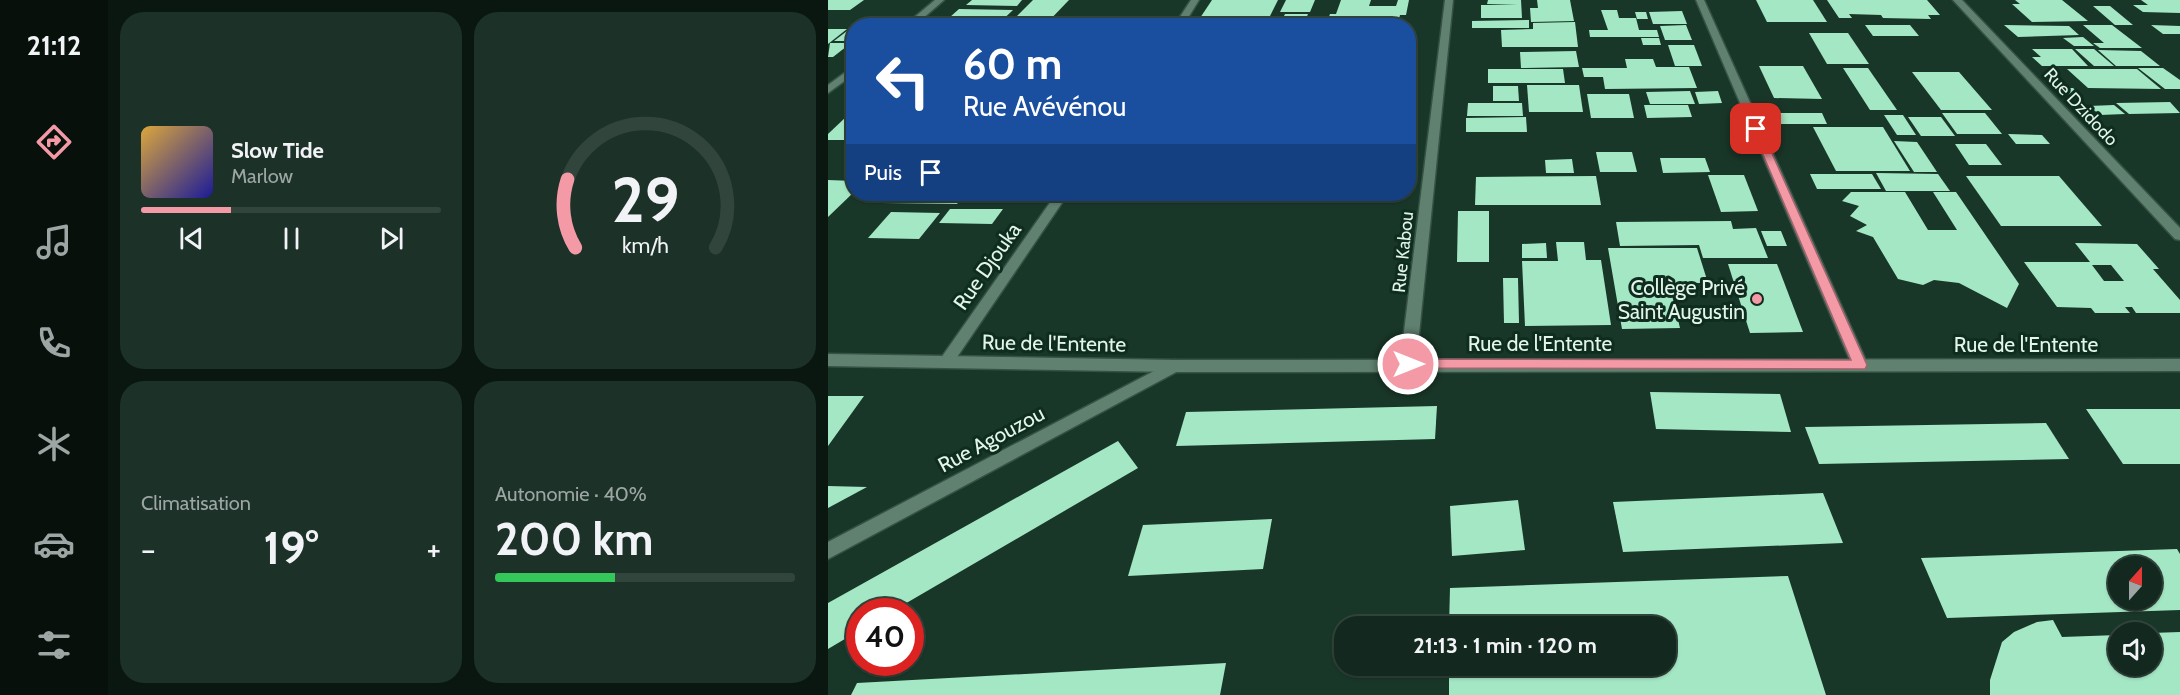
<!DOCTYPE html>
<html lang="fr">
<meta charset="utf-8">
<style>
:root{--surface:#13291f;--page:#1c3128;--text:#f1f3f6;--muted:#9da6a4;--line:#32453d;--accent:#f49aa6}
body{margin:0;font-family:Cabin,sans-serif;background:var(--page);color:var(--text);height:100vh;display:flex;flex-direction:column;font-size:22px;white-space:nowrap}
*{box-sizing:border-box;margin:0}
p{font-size:20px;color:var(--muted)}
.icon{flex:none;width:33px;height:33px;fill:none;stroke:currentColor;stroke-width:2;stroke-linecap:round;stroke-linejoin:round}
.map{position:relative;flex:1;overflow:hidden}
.details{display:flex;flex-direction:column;gap:12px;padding:12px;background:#0a1711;width:720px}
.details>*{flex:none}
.top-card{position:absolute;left:18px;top:18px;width:570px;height:183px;border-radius:24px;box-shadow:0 2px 4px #0004,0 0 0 2px var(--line);background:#1a4fa0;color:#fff;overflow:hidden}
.needle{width:39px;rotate:21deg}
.tools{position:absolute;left:1280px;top:556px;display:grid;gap:12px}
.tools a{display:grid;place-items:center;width:54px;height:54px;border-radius:50%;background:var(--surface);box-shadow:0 2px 4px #0004,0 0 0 2px var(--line);font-size:30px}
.speed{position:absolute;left:18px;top:598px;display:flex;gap:12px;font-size:30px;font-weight:700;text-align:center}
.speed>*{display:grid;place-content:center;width:78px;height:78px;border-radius:50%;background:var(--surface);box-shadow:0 2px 4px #0004,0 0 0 2px var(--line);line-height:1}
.speed .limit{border:9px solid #d22;background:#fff;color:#111}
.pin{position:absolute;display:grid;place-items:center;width:51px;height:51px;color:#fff;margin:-26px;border-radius:12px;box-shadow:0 3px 9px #0006}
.me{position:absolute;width:66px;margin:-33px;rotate:90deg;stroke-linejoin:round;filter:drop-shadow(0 0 4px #0008)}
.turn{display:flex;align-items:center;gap:21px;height:126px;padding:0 18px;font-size:27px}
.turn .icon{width:78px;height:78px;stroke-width:2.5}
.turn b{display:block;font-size:42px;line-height:51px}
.then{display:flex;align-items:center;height:57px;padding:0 18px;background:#0003;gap:12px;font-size:22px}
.big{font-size:45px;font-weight:800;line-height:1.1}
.details .widget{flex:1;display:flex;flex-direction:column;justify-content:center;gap:9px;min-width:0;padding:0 21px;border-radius:24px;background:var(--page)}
.details .dial{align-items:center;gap:0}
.dial svg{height:156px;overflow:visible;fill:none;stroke:var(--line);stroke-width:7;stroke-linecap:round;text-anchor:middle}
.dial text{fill:var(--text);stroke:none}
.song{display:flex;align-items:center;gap:18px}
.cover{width:72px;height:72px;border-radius:9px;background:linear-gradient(135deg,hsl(40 70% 55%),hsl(240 70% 35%))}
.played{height:6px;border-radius:3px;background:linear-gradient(90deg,var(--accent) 30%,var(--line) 30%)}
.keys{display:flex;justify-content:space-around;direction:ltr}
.heat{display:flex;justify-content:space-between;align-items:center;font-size:33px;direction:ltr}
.charge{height:9px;border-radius:4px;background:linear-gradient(90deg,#34c759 40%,var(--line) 0)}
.details .tiles{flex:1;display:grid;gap:12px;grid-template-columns:repeat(2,1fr)}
.trip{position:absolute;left:506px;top:616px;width:342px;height:60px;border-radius:24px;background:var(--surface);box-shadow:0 2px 4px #0004,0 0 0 2px var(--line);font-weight:800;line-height:60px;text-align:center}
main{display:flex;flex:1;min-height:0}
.menu{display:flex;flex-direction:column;width:108px;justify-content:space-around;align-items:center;background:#08100c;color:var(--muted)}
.menu .icon{width:42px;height:42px}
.menu .on{color:var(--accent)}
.menu b{font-size:27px;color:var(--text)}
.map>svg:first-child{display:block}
.building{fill:#a4e7c4;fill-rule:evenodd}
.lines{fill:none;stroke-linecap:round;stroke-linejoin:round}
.minor-casing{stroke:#365245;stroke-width:3}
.tertiary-casing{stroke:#365245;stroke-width:3}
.minor{fill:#608170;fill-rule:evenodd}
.tertiary{fill:#608170;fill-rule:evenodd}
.route{fill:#f49aa6;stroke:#9f646c;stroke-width:1.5}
.poi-dot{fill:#f49aa6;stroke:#0e2d1f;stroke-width:2}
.labels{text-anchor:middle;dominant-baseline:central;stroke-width:6;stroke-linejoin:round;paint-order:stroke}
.far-street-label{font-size:18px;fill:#e3f5eb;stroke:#0e2d1f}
.street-label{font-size:21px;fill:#e3f5eb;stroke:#0e2d1f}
.poi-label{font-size:21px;fill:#e3f5eb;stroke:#0e2d1f;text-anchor:end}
</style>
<main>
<nav class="menu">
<b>21:12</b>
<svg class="icon on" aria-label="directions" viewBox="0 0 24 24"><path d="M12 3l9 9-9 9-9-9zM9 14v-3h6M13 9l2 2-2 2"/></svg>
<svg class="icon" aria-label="music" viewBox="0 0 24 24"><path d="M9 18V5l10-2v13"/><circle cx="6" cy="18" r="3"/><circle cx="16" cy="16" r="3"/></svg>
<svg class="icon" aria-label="phone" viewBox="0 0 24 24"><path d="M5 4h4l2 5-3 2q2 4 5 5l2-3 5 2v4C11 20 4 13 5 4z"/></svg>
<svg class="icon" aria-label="climate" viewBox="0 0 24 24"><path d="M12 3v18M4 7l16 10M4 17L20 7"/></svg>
<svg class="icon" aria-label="car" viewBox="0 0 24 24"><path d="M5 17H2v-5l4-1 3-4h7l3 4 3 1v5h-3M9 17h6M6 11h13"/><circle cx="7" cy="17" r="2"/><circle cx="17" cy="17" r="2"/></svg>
<svg class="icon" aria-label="filters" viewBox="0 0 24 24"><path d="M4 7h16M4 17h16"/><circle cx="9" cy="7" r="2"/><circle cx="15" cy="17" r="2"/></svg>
</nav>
<section class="details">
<div class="tiles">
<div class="widget">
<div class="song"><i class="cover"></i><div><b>Slow Tide</b><p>Marlow</p></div></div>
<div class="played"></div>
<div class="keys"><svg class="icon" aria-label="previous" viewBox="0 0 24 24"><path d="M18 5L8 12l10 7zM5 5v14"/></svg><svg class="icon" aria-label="pause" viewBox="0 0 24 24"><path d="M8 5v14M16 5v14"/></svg><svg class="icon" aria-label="next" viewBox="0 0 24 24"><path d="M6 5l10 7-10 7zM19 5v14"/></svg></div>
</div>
<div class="widget dial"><svg viewBox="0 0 100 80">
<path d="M14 69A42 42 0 1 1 86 69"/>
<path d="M14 69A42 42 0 0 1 10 34" stroke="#f49aa6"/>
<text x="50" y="56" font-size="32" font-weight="700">29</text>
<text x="50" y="72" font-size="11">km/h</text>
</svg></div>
<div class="widget"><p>Climatisation</p>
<div class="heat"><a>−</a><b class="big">19°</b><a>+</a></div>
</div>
<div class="widget"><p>Autonomie · 40%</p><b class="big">200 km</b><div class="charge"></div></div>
</div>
</section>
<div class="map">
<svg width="1352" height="695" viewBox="0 0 1352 695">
<rect width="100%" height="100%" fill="#193729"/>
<g class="building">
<path d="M0,0H36L22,10H0Z"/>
<path d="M144,0H194L189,6L138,5Z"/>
<path d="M205,0H241L216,26H179Z"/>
<path d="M384,0H450L439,22L370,21Z"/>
<path d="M458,0H487L482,12H452Z"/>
<path d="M513,0H543L541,6H568L570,0H581L578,15H572L569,26L513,25V22H499L502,14H508Z"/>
<path d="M660,0H693L694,18H653V5H690L659,4Z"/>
<path d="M709,0H742L746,21L703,22L702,8H710Z"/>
<path d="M928,0H985L999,22H939Z"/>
<path d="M999,0H1099L1112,15H1100L1103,19L1055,18L1053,15L1021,14L1024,18H1011Z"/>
<path d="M1187,0H1234L1260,21L1204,22L1184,4H1192Z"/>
<path d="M1313,0H1352V13L1315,12L1305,5H1320Z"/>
<path d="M1265,6H1282L1305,25H1287Z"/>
<path d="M131,9L185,10L168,26H112Z"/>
<path d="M773,10H789L791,18H808L811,30H829L831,37H762L761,30H780Z"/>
<path d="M854,11L859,24H825L821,12Z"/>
<path d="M807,12H818L820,19H809Z"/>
<path d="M457,14H480L475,26H451Z"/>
<path d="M701,20V28H644V21Z"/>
<path d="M747,22L750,47H674L673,30L705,29V23Z"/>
<path d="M858,25L864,40H837L832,26Z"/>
<path d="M1037,25H1082L1091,36H1045Z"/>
<path d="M1176,25L1241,26L1251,35L1190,37Z"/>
<path d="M1255,25H1284L1314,48H1272L1265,43H1276Z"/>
<path d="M1323,25L1352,26V34H1335Z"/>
<path d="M0,29H19L0,44Z"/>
<path d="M19,31H26V41H6Z"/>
<path d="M981,33H1020L1041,64H999Z"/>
<path d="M1255,37L1266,46H1246L1235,38Z"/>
<path d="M813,38H831L833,45H815Z"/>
<path d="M2,43H23L5,57H0Z"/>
<path d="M840,45H866L874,66H847Z"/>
<path d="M1204,49H1244L1260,66H1214L1204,57H1213Z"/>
<path d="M1247,49H1266L1286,66H1266Z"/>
<path d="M1270,50L1313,51L1332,66H1288Z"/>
<path d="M748,51L751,67L693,68L692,52Z"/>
<path d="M797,59H825L828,67H861L869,88L777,89L775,77H756L754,68H799Z"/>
<path d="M931,66H975L994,99L946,98Z"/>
<path d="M1015,68H1040L1069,110H1042Z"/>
<path d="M1310,68H1335L1352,80V89H1337Z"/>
<path d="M660,69H735L737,83H660Z"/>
<path d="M1239,69H1309L1333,89L1260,88Z"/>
<path d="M1084,72H1131L1164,110H1113Z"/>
<path d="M699,85H751L755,112H701Z"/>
<path d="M665,86H690L691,101H665Z"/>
<path d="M1234,88H1245L1253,95H1241Z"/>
<path d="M862,91L867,104H822L818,92Z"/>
<path d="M890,91L894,103L871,104L867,92Z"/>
<path d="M759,94H801L806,118H763Z"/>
<path d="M1342,102L1352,113L1301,114L1288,103Z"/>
<path d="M640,103H694L695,116H639Z"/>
<path d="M816,105H860L864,117L819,118Z"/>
<path d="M1286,105L1297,114L1272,115L1261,106Z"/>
<path d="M943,113H994L999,124H947Z"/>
<path d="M1114,113H1157L1174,134H1129Z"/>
<path d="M1056,115H1075L1088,135H1069Z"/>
<path d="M19,116H26V140H0V134Z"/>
<path d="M698,117L699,132H638V118Z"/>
<path d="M1080,117H1113L1127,136H1093Z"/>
<path d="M985,127H1055L1082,171H1008Z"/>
<path d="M1180,134L1214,135L1222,144H1188Z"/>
<path d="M1066,141L1089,142L1109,172H1086Z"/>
<path d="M1127,144H1158L1174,165H1141Z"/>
<path d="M768,152H804L809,172H772Z"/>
<path d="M832,158H877L882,172L835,173Z"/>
<path d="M744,159L746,173H718L717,160Z"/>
<path d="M1048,173L1110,174L1122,191H1058Z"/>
<path d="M982,174H1044L1053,189H989Z"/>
<path d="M880,175H916L930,211L893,212Z"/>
<path d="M768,176L773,205H647L648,177Z"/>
<path d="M1138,176H1231L1274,226H1173Z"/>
<path d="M0,180L26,181V192L0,217Z"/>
<path d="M1023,192H1077L1100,230H1129L1105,192H1128L1191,284L1179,308L1131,283L1106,280L1095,285L1070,279L1045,237L1028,231L1039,225L1022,216L1031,206L1014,201Z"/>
<path d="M51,194H137L129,204L54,203L57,200L45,199Z"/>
<path d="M122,209H175L164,224L111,223Z"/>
<path d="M630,211H661V262H629Z"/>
<path d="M63,212L112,213L91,239L40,238Z"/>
<path d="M903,221L905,229L928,228L940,258H875L871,245L792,246L788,222Z"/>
<path d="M933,231H953L959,246H939Z"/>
<path d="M728,242H756L758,260H773L783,325L697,326L694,261H730Z"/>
<path d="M718,243L719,258H694V244Z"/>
<path d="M1247,243L1309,244L1331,269H1325L1352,300V313H1308L1304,307H1297L1302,313H1267L1263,308L1229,307L1196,262H1262ZM1264,265H1283L1296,281H1276Z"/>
<path d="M780,248H869L880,283H841L852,328L794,329Z"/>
<path d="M900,264H949L975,332L922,333Z"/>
<path d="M675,278H690L691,323H676Z"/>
<path d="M822,392L952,394L963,432L828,429Z"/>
<path d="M0,396H36L0,446Z"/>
<path d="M609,406L607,439L348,446L358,412Z"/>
<path d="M1258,409H1352V464H1295Z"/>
<path d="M1218,423L1241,459L991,464L977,427Z"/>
<path d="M290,441L310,468L63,612H32V630L0,649V603Z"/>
<path d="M0,486L39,487L0,508Z"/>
<path d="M995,493L1015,543L795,552L785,502Z"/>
<path d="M690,500L697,550L624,556L622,506Z"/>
<path d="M444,519L435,569L300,576L315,525Z"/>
<path d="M1349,549L1352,554V610L1119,618L1093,558ZM1290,567H1323V600H1290Z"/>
<path d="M960,576L998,695H621V666H837V627H621L622,588Z"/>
<path d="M1225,620L1234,637L1290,635V666H1323V633L1352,632V695H1162V680L1174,642L1186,632L1209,622Z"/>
<path d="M398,663L392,695H23L29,683Z"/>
</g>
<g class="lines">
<defs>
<g id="minor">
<path d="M107,0H116L86,26H76Z"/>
<path d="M363,0H371L355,26H346Z"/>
<path d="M617,0H625L588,364L585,368H575L572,364Z"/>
<path d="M868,0H876L1040,365L1037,369H1027L1024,365Z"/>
<path d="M1125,0H1134L1352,228V240L1347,239Z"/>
<path d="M26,66V74L0,93V85Z"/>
<path d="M228,194H240L123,366H113L110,362L113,358Z"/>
<path d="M347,360L352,362L355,366L352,370L0,559V542Z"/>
</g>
<path id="tertiary" d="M0,354L347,360L1352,359V371L347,372L0,366Z"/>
</defs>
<use href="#minor" class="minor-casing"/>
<use href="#tertiary" class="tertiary-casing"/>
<use href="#minor" class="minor"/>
<use href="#tertiary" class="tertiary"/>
</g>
<path class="route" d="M928,126L933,129L1039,365L1037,369L576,368L574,364L580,359L1023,360L924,129Z"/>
<circle class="poi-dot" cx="929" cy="299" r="6"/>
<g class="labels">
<g class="far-street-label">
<text transform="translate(1253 107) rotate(47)">Rue Dzidodo</text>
<text transform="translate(575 252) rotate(-84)">Rue Kabou</text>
</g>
<g class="street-label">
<text transform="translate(159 266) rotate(-55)">Rue Djouka</text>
<text transform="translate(226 343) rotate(1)">Rue de l'Entente</text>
<text x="712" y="343">Rue de l'Entente</text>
<text x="1198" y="344">Rue de l'Entente</text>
<text transform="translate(163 439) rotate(-28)">Rue Agouzou</text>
</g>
<g class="poi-label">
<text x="917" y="287">Collège Privé<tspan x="917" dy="24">Saint Augustin</tspan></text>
</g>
</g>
</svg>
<div class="tools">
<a><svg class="needle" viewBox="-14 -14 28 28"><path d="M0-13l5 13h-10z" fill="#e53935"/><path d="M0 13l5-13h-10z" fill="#9da6a4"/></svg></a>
<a><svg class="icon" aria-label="sound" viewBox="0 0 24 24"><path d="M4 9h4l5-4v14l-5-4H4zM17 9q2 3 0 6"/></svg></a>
</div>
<div class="speed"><div class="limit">40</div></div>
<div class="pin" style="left:928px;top:129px;background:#d93025"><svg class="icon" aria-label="arrive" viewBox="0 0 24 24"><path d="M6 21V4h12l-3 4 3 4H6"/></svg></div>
<svg class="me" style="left:580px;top:364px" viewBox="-20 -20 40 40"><circle r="17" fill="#f49aa6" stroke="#fff" stroke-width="3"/><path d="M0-11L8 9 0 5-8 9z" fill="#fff"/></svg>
<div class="trip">21:13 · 1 min · 120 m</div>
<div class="top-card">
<div class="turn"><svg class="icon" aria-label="left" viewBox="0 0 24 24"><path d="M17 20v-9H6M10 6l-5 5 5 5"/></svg><div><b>60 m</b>Rue Avévénou</div></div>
<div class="then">Puis<svg class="icon" aria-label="arrive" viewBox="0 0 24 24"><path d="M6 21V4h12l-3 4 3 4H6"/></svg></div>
</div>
</div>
</main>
